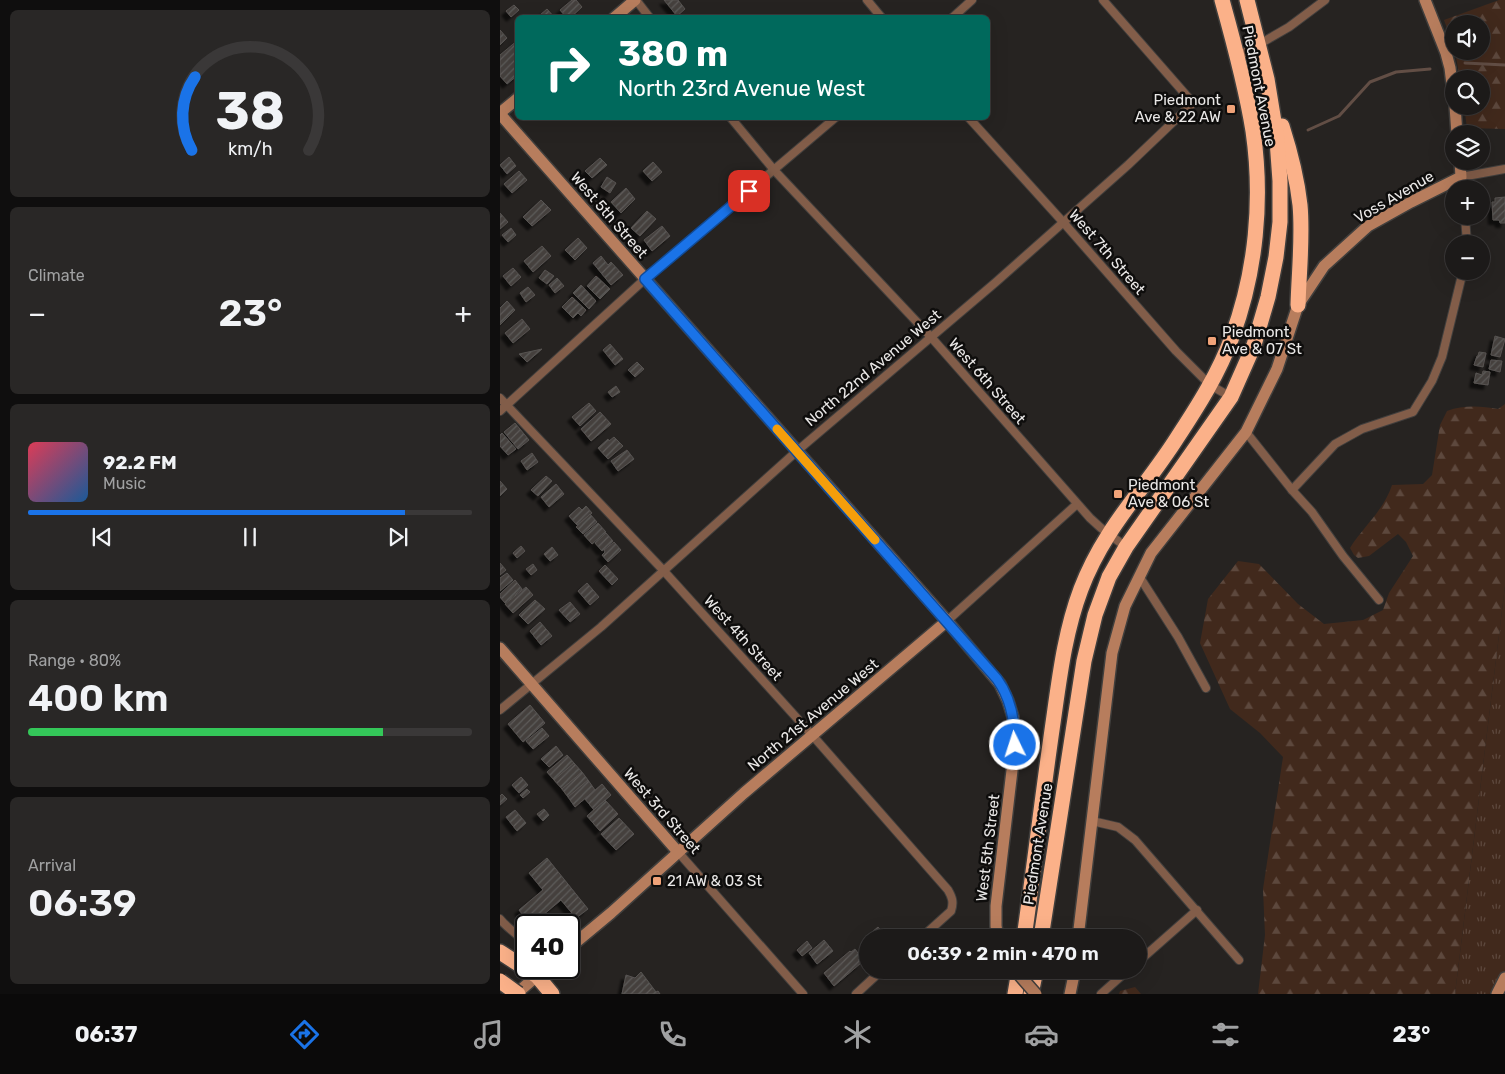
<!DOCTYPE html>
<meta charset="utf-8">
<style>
:root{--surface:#1c1a19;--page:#292726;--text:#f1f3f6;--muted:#a0a1a2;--line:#3a3838;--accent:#1a73e8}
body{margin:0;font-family:Rubik,sans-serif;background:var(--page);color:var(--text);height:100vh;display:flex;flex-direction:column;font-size:19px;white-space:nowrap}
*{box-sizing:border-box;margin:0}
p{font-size:16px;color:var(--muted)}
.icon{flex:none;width:28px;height:28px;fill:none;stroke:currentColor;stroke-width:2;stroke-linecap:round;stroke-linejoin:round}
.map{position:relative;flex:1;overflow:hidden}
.side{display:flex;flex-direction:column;gap:10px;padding:10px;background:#0f0e0e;width:500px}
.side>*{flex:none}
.banner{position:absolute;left:15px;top:15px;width:475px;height:105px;border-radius:8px;box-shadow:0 5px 20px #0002,0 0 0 1px var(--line);background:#00695c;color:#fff;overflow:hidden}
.buttons{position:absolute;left:945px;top:15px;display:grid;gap:10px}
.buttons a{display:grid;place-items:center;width:45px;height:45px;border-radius:50%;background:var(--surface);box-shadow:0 5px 20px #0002,0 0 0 1px var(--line);font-size:25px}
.speed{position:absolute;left:15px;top:914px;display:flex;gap:10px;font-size:25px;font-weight:700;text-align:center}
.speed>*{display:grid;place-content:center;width:65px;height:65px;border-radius:50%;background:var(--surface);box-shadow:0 5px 20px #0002,0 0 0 1px var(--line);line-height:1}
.speed .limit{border:2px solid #111;border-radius:8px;background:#fff;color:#111}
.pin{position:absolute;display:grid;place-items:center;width:42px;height:42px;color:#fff;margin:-21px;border-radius:10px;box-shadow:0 2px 8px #0006}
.me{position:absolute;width:55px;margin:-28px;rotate:356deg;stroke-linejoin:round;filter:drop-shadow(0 0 4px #0008)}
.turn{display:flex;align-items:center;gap:18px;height:105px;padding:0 20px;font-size:22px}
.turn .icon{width:65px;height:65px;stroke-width:2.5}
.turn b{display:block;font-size:35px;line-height:42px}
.big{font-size:38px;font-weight:600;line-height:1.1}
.side .card{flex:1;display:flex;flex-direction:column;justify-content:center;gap:8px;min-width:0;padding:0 18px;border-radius:8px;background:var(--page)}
.side .dial{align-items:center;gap:0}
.dial svg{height:130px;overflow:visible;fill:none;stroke:var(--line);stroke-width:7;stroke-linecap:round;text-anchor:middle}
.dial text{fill:var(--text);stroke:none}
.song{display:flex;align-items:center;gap:15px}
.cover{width:60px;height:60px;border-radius:8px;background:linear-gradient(135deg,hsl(350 70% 55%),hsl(210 70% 35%))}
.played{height:5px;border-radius:2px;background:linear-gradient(90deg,var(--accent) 85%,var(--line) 85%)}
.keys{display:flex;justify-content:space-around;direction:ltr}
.heat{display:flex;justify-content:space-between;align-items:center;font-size:28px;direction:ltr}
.charge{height:8px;border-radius:4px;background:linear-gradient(90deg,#34c759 80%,var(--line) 0)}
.trip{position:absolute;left:359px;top:929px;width:288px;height:50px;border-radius:25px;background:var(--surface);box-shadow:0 5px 20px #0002,0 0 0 1px var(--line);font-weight:600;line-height:50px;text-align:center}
.tabs{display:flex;height:80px;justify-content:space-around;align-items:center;background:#0b0a0a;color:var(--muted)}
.tabs .icon{width:35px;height:35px}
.tabs .on{color:var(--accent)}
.tabs b{font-size:22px;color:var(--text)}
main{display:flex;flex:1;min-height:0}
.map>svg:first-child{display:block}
.grass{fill:url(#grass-tufts)}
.forest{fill:url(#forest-firs)}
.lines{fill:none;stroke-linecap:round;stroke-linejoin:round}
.stream{stroke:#624e45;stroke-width:3}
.building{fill:url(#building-hatch);stroke:#575351;filter:url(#shadow)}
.street-casing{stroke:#413f3d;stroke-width:10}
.secondary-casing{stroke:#413f3d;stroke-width:14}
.highway-casing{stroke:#413f3d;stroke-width:18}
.street{stroke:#825d49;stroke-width:8}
.secondary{stroke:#b77d5d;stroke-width:11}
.highway{stroke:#fbb189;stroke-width:15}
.secondary-bridge-casing{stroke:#413f3d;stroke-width:14;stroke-linecap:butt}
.highway-bridge-casing{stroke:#413f3d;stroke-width:18;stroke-linecap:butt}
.secondary-bridge{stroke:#b77d5d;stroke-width:11}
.highway-bridge{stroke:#fbb189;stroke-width:15}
.route-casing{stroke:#114b97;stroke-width:12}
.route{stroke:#1a73e8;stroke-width:9}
.slow{stroke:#f59e0b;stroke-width:9}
.poi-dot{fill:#f0a278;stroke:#0e0d0c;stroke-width:2}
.labels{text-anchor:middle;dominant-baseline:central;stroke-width:5;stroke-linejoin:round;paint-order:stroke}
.street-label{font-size:15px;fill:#eae8e7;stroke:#0e0d0c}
.poi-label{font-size:15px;fill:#eae8e7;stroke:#0e0d0c;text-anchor:start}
</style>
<main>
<section class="side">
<div class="card dial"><svg viewBox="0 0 100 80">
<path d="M14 69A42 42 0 1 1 86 69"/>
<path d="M14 69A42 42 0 0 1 16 24" stroke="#1a73e8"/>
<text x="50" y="56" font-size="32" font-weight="700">38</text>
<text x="50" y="72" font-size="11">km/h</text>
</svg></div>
<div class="card"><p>Climate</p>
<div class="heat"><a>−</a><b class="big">23°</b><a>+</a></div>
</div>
<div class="card">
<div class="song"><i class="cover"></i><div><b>92.2 FM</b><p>Music</p></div></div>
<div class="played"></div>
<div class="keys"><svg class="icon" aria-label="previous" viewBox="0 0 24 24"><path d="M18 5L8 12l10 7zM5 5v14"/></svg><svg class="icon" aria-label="pause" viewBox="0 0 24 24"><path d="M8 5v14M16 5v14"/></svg><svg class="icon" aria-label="next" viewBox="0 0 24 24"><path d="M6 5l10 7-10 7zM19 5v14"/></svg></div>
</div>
<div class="card"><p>Range · 80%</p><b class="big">400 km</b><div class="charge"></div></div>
<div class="card"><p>Arrival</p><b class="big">06:39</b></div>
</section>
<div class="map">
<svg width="1005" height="994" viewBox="0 0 1005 994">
<defs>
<pattern id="grass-tufts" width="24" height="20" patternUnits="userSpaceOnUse" patternTransform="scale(1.25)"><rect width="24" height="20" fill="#41291c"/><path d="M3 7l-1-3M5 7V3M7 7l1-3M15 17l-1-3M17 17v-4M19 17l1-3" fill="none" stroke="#5d483d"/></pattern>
<pattern id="forest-firs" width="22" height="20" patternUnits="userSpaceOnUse" patternTransform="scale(1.25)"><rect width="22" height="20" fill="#41291c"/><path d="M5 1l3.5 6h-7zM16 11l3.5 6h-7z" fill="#5d483d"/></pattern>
<pattern id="building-hatch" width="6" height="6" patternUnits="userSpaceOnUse" patternTransform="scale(1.25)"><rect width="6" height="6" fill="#44403e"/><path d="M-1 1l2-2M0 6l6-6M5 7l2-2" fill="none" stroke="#5f5c5a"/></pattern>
<filter id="shadow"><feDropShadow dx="-4.5" dy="4.5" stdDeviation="1" flood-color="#0009"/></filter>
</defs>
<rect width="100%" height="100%" fill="#262321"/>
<path class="grass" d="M1005,586V994H955Z"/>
<g class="forest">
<path d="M999,0H1005V129L967,128L964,106H981V79H960L955,51H981V24H954V48L944,20Z"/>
<path d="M1005,404V586L955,994H758L765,935L763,889L783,757L760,733L730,709L700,643L708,599L738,561L759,564L798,604L824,624L863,620L883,610L889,593L913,556L906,542L898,534L869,556L858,558L854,555L850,548C863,527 884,510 892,485L923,484L932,475L940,425L947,411C964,405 980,406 998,409Z"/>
<path d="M635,987L641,994H619L620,991Z"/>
</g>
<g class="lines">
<g class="stream">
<path d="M965,63L1005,65"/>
<path d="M808,130L839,116L870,82L896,72L930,69"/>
</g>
</g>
<g class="building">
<path d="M72,0H76L82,7L70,18H67L60,10Z"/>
<path d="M164,0H178L185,9L177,16Z"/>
<path d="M14,5L19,10L11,17L6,11Z"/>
<path d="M47,9L55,18H42L40,15Z"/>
<path d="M0,30L7,38L0,45Z"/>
<path d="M18,40V75L7,84L0,76V55Z"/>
<path d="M9,157L16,166L7,174L0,165Z"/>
<path d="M100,158L107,165L92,178L85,171Z"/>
<path d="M153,162L162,172L152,181L143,171Z"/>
<path d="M19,171L27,180L12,193L4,184Z"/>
<path d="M107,177L116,183L110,193L101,187Z"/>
<path d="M126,188L135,199L121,213L111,202Z"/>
<path d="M1005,197V223H1000L999,220H993L992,202H995V198Z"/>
<path d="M41,200L51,210L32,226L23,217Z"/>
<path d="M147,211L156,219L140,236L131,228Z"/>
<path d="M0,213L8,222L0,229Z"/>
<path d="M162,226L170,236L152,251L144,240Z"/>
<path d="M11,228L16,235L8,242L2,235Z"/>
<path d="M78,238L87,248L75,260L65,250Z"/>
<path d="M42,246L51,256L33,272L24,261Z"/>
<path d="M101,256L108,265L111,262L123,275L111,285L93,263Z"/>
<path d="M13,268L21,277L11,286L3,276Z"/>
<path d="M45,270L54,276L47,284L39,278Z"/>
<path d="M96,276L110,289L100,299L87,286Z"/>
<path d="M57,278L64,286L55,293L49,285Z"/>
<path d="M81,285L96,301L89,309L73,293Z"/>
<path d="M28,287L35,295L26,302L20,293Z"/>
<path d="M72,297L86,310L81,316L78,313L73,318L62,307Z"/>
<path d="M7,301L15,310L0,325V308Z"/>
<path d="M22,319L30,329L13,343L5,333Z"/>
<path d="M995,336L1005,339L1000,357L991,355Z"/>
<path d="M110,344L123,359L115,365L103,350Z"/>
<path d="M42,349L27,362L19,354Z"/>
<path d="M979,352L986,353L983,367L974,365L977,356H978Z"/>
<path d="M991,360L1002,361L1000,372L989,369Z"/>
<path d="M137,362L144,369L135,377L128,370Z"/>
<path d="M983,371L990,372L988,385L974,383L976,373L982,375Z"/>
<path d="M116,386L120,392L112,397L108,392Z"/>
<path d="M89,403L96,411L80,426L72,417Z"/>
<path d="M100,412L111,424L91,441L81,429Z"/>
<path d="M15,423L29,440L18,449L4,432Z"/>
<path d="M2,433L16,449L8,455L0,446V435Z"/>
<path d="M114,437L123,446L108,459L98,448L108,439L109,441Z"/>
<path d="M127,450L134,459L118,471L111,461Z"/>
<path d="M32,453L38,462L27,470L21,461Z"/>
<path d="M46,476L52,481L38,496L31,490Z"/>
<path d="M0,481L7,489L0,496Z"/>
<path d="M56,484L64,494L49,507L41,497Z"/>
<path d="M86,506L92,513L77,525L69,516L79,507L82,510Z"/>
<path d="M90,514L97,522L83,534L76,527Z"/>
<path d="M98,523L106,532L92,544L84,535Z"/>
<path d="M106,533L113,541L102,551L95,543Z"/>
<path d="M114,542L121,550L108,562L102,555L105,552L104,550Z"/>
<path d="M21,546L25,551L17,558L13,553Z"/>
<path d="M52,547L58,555L50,561L44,554Z"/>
<path d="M0,563L6,570L0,575Z"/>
<path d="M33,564L37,570L31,575L26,569Z"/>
<path d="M105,565L118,579L112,585L99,571Z"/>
<path d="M7,573L13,580L0,591V578Z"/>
<path d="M15,580L22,589L5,603L0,597V594Z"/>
<path d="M87,583L99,597L90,605L78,591Z"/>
<path d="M26,587L33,595L13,613L5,604Z"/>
<path d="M35,600L45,609L28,624L19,615Z"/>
<path d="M70,602L80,614L70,622L59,610Z"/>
<path d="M40,622L52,636L41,645L30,631Z"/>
<path d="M30,705L45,723L23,742L8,724Z"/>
<path d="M42,728L49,736L33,749L26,741Z"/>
<path d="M56,746L63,755L49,767L41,759Z"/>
<path d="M67,755L74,763L54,780L47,772Z"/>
<path d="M74,763L82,772L62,789L54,780Z"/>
<path d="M82,772L88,780L68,797L62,789Z"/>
<path d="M21,777L28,785L19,793L12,785Z"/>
<path d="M88,780L95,790L75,807L68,797Z"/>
<path d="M102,784L111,795L94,810L85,799Z"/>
<path d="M27,789L30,792L23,798L20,795Z"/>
<path d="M2,794L7,799L0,805V796Z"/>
<path d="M105,800L118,814L100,831L87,816Z"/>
<path d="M44,809L49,815L43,821L37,814Z"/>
<path d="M15,810L26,823L17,831L6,817Z"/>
<path d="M119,818L134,834L116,850L101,834Z"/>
<path d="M47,858L88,909L76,918L61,900L31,925L19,910L43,890L29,873Z"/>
<path d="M378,927L385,935L382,938H377L372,932Z"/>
<path d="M324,940L333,951L317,964L309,953Z"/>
<path d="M307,941L312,948L302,956L297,950Z"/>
<path d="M355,949L361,957L358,960L361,963L334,986L324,973L350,951L351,952Z"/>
<path d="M141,972L156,992L158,991L160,994H122L126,975L135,978Z"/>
</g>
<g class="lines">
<defs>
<g id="street">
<path d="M136,0L150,18"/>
<path d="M367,0L382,18"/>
<path d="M452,18L472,0"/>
<path d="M737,57L789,27L825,0"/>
<path d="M231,118L274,170L431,337L590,518L601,528L626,547"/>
<path d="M469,118L563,222L676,351L710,385L731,397"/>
<path d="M962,189L961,177L1005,169"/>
<path d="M965,216L967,244"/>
<path d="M0,398L163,570L313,736L448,890C452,897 454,902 451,911L421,938"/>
<path d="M0,411L145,279L335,118"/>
<path d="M746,432L792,490L812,512L843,556L879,600"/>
<path d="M792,490L835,444L862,429L913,412L932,381L942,357L963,271"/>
<path d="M639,576L678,637L706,688"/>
<path d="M447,621L577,504"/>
<path d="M0,710L101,627L297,451L496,282L628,165L693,103L603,0"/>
<path d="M592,821L618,827L635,840L739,960"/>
<path d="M178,852L303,994"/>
<path d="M0,919C8,929 18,934 26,944"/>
<path d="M638,962L697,910"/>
<path d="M356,994L382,970"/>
<path d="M601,994L628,970"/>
</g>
<g id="secondary">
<path d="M925,0L946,53L950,68L954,101"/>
<path d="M114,18L135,0"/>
<path d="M955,106L957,134"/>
<path d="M0,113L18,98"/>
<path d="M0,114L447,621L500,684L508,701L513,717L515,745L496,906V926L498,938"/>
<path d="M0,648L178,852"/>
<path d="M578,938L612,653L625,606L651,553L746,432L777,369L798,305L824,266L868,226L911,202L961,177L960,161"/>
<path d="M69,948L111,913L244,793L447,621"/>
<path d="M16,994L46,968"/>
<path d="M570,994L575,970"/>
<path d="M997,994L1005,978"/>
</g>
<g id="highway">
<path d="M782,126C790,151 797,178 800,205C803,237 799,271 798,305"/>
<path d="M524,938C534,868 542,799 552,730C559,682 564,634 581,589C604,528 644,490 677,438C698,406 719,373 732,337C756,272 763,200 753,131C746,87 734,43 722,0"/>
<path d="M541,938L584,661L595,615L609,577L626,547L731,397L754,345L768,297L776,257L780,222V181L777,140L767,79L747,0"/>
<path d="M0,952L37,976L52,994"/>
<path d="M515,994L519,970"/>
<path d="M531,994L536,970"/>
</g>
</defs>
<use href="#street" class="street-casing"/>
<use href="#secondary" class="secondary-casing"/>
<use href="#highway" class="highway-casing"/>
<use href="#street" class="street"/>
<use href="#secondary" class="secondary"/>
<use href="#highway" class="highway"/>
<defs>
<path id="secondary-bridge" d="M515,970L536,994"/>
<path id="highway-bridge" d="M0,981L18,994"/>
</defs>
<use href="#secondary-bridge" class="secondary-bridge-casing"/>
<use href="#highway-bridge" class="highway-bridge-casing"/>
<use href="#secondary-bridge" class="secondary-bridge"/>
<use href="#highway-bridge" class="highway-bridge"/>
</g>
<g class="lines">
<defs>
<path id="route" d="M249,191L145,279L497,679C511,698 515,722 515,745"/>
</defs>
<use href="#route" class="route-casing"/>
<use href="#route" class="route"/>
<path class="slow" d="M277,429L375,540"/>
</g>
<g class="poi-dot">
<rect x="726" y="104" width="10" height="10" rx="2.5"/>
<rect x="707" y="336" width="10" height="10" rx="2.5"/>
<rect x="613" y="489" width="10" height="10" rx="2.5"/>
<rect x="152" y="876" width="10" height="10" rx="2.5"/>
</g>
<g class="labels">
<g class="street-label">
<text transform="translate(759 86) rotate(79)">Piedmont Avenue</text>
<text transform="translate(894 197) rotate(-30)">Voss Avenue</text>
<text transform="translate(109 215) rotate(49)">West 5th Street</text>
<text transform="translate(607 252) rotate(49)">West 7th Street</text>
<text transform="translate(373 368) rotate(-40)">North 22nd Avenue West</text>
<text transform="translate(487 381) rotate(49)">West 6th Street</text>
<text transform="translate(243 638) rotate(48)">West 4th Street</text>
<text transform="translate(313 715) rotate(-40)">North 21st Avenue West</text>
<text transform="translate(162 811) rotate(49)">West 3rd Street</text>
<text transform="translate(538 844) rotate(-81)">Piedmont Avenue</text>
<text transform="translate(488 848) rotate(-83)">West 5th Street</text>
</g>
<g class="poi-label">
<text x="721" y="100" text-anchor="end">Piedmont<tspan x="721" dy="17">Ave &amp; 22 AW</tspan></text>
<text x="722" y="332">Piedmont<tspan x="722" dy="17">Ave &amp; 07 St</tspan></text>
<text x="628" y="485">Piedmont<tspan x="628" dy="17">Ave &amp; 06 St</tspan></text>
<text x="167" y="881">21 AW &amp; 03 St</text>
</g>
</g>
</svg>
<div class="buttons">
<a><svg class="icon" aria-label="sound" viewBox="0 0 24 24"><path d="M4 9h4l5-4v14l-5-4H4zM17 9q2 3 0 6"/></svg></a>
<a><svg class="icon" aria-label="search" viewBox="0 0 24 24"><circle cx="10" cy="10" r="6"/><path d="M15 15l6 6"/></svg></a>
<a><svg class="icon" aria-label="layers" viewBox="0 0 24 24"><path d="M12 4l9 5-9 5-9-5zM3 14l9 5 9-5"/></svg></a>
<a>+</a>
<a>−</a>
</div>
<div class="speed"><div class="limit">40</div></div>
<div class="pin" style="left:249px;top:191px;background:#d93025"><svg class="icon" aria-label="arrive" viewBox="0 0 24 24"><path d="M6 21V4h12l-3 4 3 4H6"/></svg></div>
<svg class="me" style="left:515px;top:745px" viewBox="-20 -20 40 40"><circle r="17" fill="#1a73e8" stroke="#fff" stroke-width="3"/><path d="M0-11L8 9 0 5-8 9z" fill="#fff"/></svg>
<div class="trip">06:39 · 2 min · 470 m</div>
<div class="banner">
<div class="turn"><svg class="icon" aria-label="right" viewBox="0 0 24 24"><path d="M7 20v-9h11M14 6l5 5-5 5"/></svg><div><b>380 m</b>North 23rd Avenue West</div></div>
</div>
</div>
</main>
<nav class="tabs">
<b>06:37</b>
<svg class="icon on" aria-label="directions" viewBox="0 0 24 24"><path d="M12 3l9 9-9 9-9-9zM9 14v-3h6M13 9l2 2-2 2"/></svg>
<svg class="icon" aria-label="music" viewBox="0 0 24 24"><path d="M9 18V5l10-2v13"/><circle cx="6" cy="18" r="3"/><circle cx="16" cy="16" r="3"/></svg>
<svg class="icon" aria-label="phone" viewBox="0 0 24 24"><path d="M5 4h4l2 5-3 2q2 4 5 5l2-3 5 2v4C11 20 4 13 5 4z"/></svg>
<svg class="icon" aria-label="climate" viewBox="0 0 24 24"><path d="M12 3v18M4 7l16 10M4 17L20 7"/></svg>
<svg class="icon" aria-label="car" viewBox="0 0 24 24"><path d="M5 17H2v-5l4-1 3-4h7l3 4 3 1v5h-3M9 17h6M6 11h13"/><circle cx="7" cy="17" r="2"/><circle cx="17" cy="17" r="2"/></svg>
<svg class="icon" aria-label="filters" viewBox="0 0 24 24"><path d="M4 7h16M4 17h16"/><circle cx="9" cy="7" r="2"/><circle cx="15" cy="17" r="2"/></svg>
<b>23°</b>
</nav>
